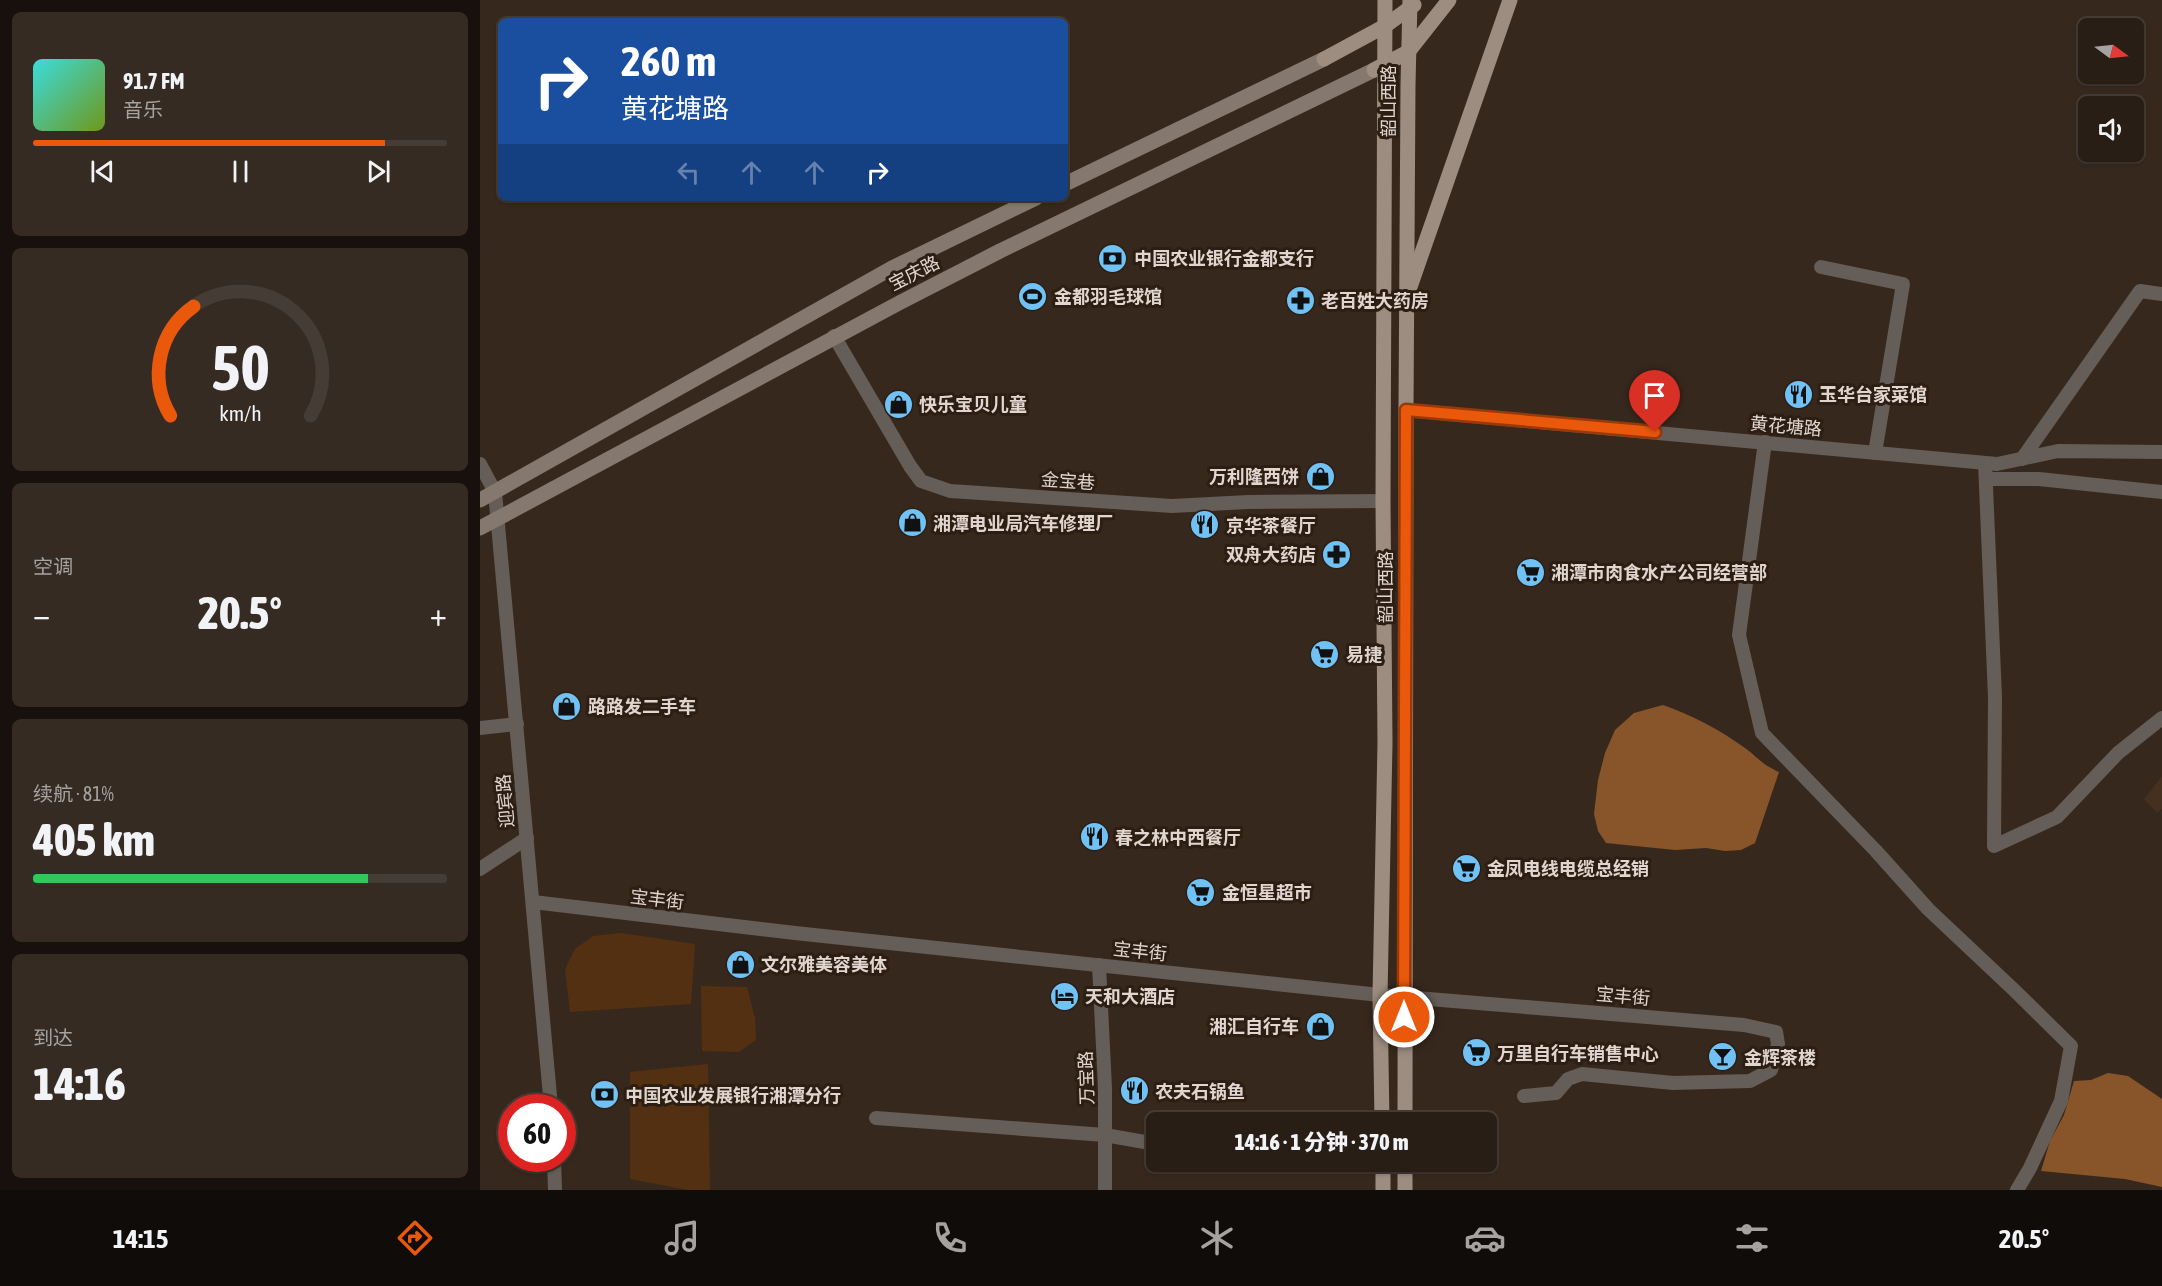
<!DOCTYPE html>
<html lang="zh">
<meta charset="utf-8">
<style>
:root{--surface:#291e16;--page:#352b23;--text:#f1f3f6;--muted:#a5a2a1;--line:#453c35;--accent:#ea580c}
body{margin:0;font-family:"Asap Condensed","Noto Sans SC",sans-serif;background:var(--page);color:var(--text);height:100vh;display:flex;flex-direction:column;font-size:22px;white-space:nowrap}
*{box-sizing:border-box;margin:0}
p{font-size:20px;color:var(--muted)}
.icon{flex:none;width:33px;height:33px;fill:none;stroke:currentColor;stroke-width:2;stroke-linecap:round;stroke-linejoin:round}
.map{position:relative;flex:1;overflow:hidden}
.panel{display:flex;flex-direction:column;gap:12px;padding:12px;background:#17100c;width:480px}
.panel>*{flex:none}
.banner{position:absolute;left:18px;top:18px;width:570px;height:183px;border-radius:9px;box-shadow:0 2px 4px #0004,0 0 0 2px var(--line);background:#1a4fa0;color:#fff;overflow:hidden}
.needle{width:39px;rotate:105deg}
.buttons{position:absolute;left:1598px;top:18px;display:grid;gap:12px}
.buttons a{display:grid;place-items:center;width:66px;height:66px;border-radius:9px;background:var(--surface);box-shadow:0 2px 4px #0004,0 0 0 2px var(--line);font-size:30px}
.speed{position:absolute;left:18px;top:1094px;display:flex;gap:12px;font-size:30px;font-weight:700;text-align:center}
.speed>*{display:grid;place-content:center;width:78px;height:78px;border-radius:50%;background:var(--surface);box-shadow:0 2px 4px #0004,0 0 0 2px var(--line);line-height:1}
.speed .limit{border:9px solid #d22;background:#fff;color:#111}
.pin{position:absolute;display:grid;place-items:center;width:51px;height:51px;color:#fff;margin:-62px -26px;border-radius:50% 50% 50% 0;rotate:-45deg;box-shadow:0 0 6px #0007}
.pin .icon{rotate:45deg}
.me{position:absolute;width:66px;margin:-33px;rotate:0deg;stroke-linejoin:round;filter:drop-shadow(0 0 4px #0008)}
.turn{display:flex;align-items:center;gap:21px;height:126px;padding:0 24px;font-size:27px}
.turn .icon{width:78px;height:78px;stroke-width:2.5}
.turn b{display:block;font-size:42px;line-height:51px}
.lanes{display:flex;align-items:center;height:57px;padding:0 24px;background:#0003;justify-content:center;gap:30px;direction:ltr}
.lanes .off{opacity:.35}
.big{font-size:45px;font-weight:800;line-height:1.1}
.panel .tile{flex:1;display:flex;flex-direction:column;justify-content:center;gap:9px;min-width:0;padding:0 21px;border-radius:9px;background:var(--page)}
.panel .dial{align-items:center;gap:0}
.dial svg{height:156px;overflow:visible;fill:none;stroke:var(--line);stroke-width:7;stroke-linecap:round;text-anchor:middle}
.dial text{fill:var(--text);stroke:none}
.song{display:flex;align-items:center;gap:18px}
.cover{width:72px;height:72px;border-radius:9px;background:linear-gradient(135deg,hsl(180 70% 55%),hsl(80 70% 35%))}
.played{height:6px;border-radius:3px;background:linear-gradient(90deg,var(--accent) 85%,var(--line) 85%)}
.keys{display:flex;justify-content:space-around;direction:ltr}
.heat{display:flex;justify-content:space-between;align-items:center;font-size:33px;direction:ltr}
.charge{height:9px;border-radius:4px;background:linear-gradient(90deg,#34c759 81%,var(--line) 0)}
.trip{position:absolute;left:666px;top:1112px;width:351px;height:60px;border-radius:9px;background:var(--surface);box-shadow:0 2px 4px #0004,0 0 0 2px var(--line);font-weight:800;line-height:60px;text-align:center}
.tab-bar{display:flex;height:96px;justify-content:space-around;align-items:center;background:#100c09;color:var(--muted)}
.tab-bar .icon{width:42px;height:42px}
.tab-bar .active{color:var(--accent)}
.tab-bar b{font-size:27px;color:var(--text)}
main{display:flex;flex:1;min-height:0}
.map>svg:first-child{display:block}
.built{fill:#453020}
.green{fill:#543012}
.water{fill:#88552a}
.lines{fill:none;stroke-linecap:round;stroke-linejoin:round}
.street{stroke:#655d57;stroke-width:14}
.secondary{stroke:#84786f;stroke-width:15}
.primary{stroke:#9d8d81;stroke-width:15}
.route-casing{stroke:#983908;stroke-width:15}
.route{stroke:#ea580c;stroke-width:10}
.labels{text-anchor:middle;dominant-baseline:central;stroke-width:6;stroke-linejoin:round;paint-order:stroke}
.street-label{font-size:18px;fill:#e0d6cf;stroke:#2d1e13}
.poi-label{font-size:18px;font-weight:bold;fill:#e0d6cf;stroke:#2d1e13;text-anchor:start}
</style>
<main>
<section class="panel">
<div class="tile">
<div class="song"><i class="cover"></i><div><b>91.7 FM</b><p>音乐</p></div></div>
<div class="played"></div>
<div class="keys"><svg class="icon" aria-label="previous" viewBox="0 0 24 24"><path d="M18 5L8 12l10 7zM5 5v14"/></svg><svg class="icon" aria-label="pause" viewBox="0 0 24 24"><path d="M8 5v14M16 5v14"/></svg><svg class="icon" aria-label="next" viewBox="0 0 24 24"><path d="M6 5l10 7-10 7zM19 5v14"/></svg></div>
</div>
<div class="tile dial"><svg viewBox="0 0 100 80">
<path d="M14 69A42 42 0 1 1 86 69"/>
<path d="M14 69A42 42 0 0 1 26 13" stroke="#ea580c"/>
<text x="50" y="56" font-size="32" font-weight="700">50</text>
<text x="50" y="72" font-size="11">km/h</text>
</svg></div>
<div class="tile"><p>空调</p>
<div class="heat"><a>−</a><b class="big">20.5°</b><a>+</a></div>
</div>
<div class="tile"><p>续航 · 81%</p><b class="big">405 km</b><div class="charge"></div></div>
<div class="tile"><p>到达</p><b class="big">14:16</b></div>
</section>
<div class="map">
<svg width="1682" height="1190" viewBox="0 0 1682 1190">
<rect width="100%" height="100%" fill="#37281d"/>
<path class="built" d="M1682,776V809L1677,813L1664,799Z"/>
<g class="green">
<path d="M141,933L215,944L211,1004L90,1012L85,969L95,949L113,936Z"/>
<path d="M221,986L267,987L275,1018L276,1040L259,1052L222,1051Z"/>
<path d="M228,1064L230,1190H208L150,1179V1072Z"/>
</g>
<g class="water">
<path d="M1183,705C1212,715 1240,730 1265,748C1280,759 1281,764 1299,772L1275,843L1261,850L1245,851L1226,848L1195,850L1126,843L1118,831L1114,814L1118,780L1125,753L1135,730L1154,713Z"/>
<path d="M1628,1073L1648,1076L1682,1099V1187L1645,1179L1561,1171L1570,1141L1584,1115L1594,1081L1611,1080Z"/>
</g>
<g class="lines">
<g class="street">
<path d="M1341,267L1423,284L1395,453"/>
<path d="M354,336L430,466L441,481L470,491L692,506L768,502L903,501"/>
<path d="M926,410L1517,464L1578,451L1682,452"/>
<path d="M1285,442L1259,635L1282,733L1396,851L1448,909L1533,989L1591,1046L1581,1101L1550,1168L1537,1190"/>
<path d="M1542,459L1660,291L1682,294"/>
<path d="M1505,463L1515,697L1514,846L1577,817L1638,753L1682,718"/>
<path d="M0,464L15,492L71,1107"/>
<path d="M1506,479H1559L1682,492"/>
<path d="M0,728L37,724"/>
<path d="M0,869L47,838"/>
<path d="M53,902L315,933L900,995L1264,1025L1296,1032L1298,1044L1291,1070L1270,1081L1193,1083L1102,1074L1088,1079L1076,1093L1044,1096"/>
<path d="M619,965L625,1088V1190"/>
<path d="M396,1118L625,1135L676,1144"/>
<path d="M74,1158L75,1190"/>
<path d="M763,1161L903,1162"/>
</g>
<g class="secondary">
<path d="M585,184L844,59"/>
<path d="M0,500L412,268L556,198"/>
<path d="M0,528L419,303L520,251L894,70"/>
</g>
<g class="primary">
<path d="M844,59L905,26L934,5"/>
<path d="M894,70L928,52L969,0"/>
<path d="M930,287L1030,0"/>
<path d="M902,1122L900,995L905,743L903,501L905,0"/>
<path d="M925,1122L926,410L928,85L930,0"/>
<path d="M903,1161V1190"/>
<path d="M925,1161V1190"/>
</g>
</g>
<g class="lines">
<defs>
<path id="route" d="M924,1017L926,410L1175,432"/>
</defs>
<use href="#route" class="route-casing"/>
<use href="#route" class="route"/>
</g>
<defs>
<symbol id="bank-disc" viewBox="-11 -11 22 22"><circle r="9.5" fill="#70c1f4" stroke="#2d1e13"/><path d="M-6-4H6V4H-6ZM0-2.3a2.3 2.3 0 1 0 0 4.6a2.3 2.3 0 1 0 0-4.6Z" fill="#111"/></symbol>
<symbol id="stadium-disc" viewBox="-11 -11 22 22"><circle r="9.5" fill="#70c1f4" stroke="#2d1e13"/><path d="M0-5a6.5 5 0 1 0 0 10a6.5 5 0 1 0 0-10ZM-3.5-1.8h7v3.6h-7Z" fill="#111"/></symbol>
<symbol id="pharmacy-disc" viewBox="-11 -11 22 22"><circle r="9.5" fill="#70c1f4" stroke="#2d1e13"/><path d="M-2-6h4v4h4v4h-4v4h-4v-4h-4v-4h4Z" fill="#111"/></symbol>
<symbol id="restaurant-disc" viewBox="-11 -11 22 22"><circle r="9.5" fill="#70c1f4" stroke="#2d1e13"/><path d="M-5-6h1v4h1v-4h1v4h1v-4h1v5L-1.5 .5V6h-2V.5L-5-1ZM5-6V6H3V1.5H1.5Q1.5-4 5-6Z" fill="#111"/></symbol>
<symbol id="shop-disc" viewBox="-11 -11 22 22"><circle r="9.5" fill="#70c1f4" stroke="#2d1e13"/><path d="M-5-2.5h2.3a2.7 3.5 0 0 1 5.4 0H5L5.5 6h-11ZM-1.5-2.5h3a1.5 2.3 0 0 0-3 0Z" fill="#111"/></symbol>
<symbol id="supermarket-disc" viewBox="-11 -11 22 22"><circle r="9.5" fill="#70c1f4" stroke="#2d1e13"/><path d="M-6-5.5h2.5l.6 2H6L4.5 2H-2.5L-4.4-4H-6ZM-1.5 3.2a1.3 1.3 0 1 0 .1 0ZM3 3.2a1.3 1.3 0 1 0 .1 0Z" fill="#111"/></symbol>
<symbol id="hotel-disc" viewBox="-11 -11 22 22"><circle r="9.5" fill="#70c1f4" stroke="#2d1e13"/><path d="M-6-4.5h1.5V1H6V5H4.5V3h-9V5H-6ZM-4 0a1.8 1.8 0 1 1 3.6 0ZM.5 0V-2.5h3Q6-2.5 6 0Z" fill="#111"/></symbol>
<symbol id="bar-disc" viewBox="-11 -11 22 22"><circle r="9.5" fill="#70c1f4" stroke="#2d1e13"/><path d="M-6-5H6L.8 .8V4.5H3.5V6h-7V4.5H-.8V.8Z" fill="#111"/></symbol>
</defs>
<g fill-rule="evenodd">
<use href="#bank-disc" x="616" y="242" width="33" height="33"/>
<use href="#stadium-disc" x="536" y="280" width="33" height="33"/>
<use href="#pharmacy-disc" x="804" y="284" width="33" height="33"/>
<use href="#restaurant-disc" x="1302" y="378" width="33" height="33"/>
<use href="#shop-disc" x="402" y="388" width="33" height="33"/>
<use href="#shop-disc" x="824" y="460" width="33" height="33"/>
<use href="#shop-disc" x="416" y="506" width="33" height="33"/>
<use href="#restaurant-disc" x="708" y="508" width="33" height="33"/>
<use href="#pharmacy-disc" x="840" y="538" width="33" height="33"/>
<use href="#supermarket-disc" x="1034" y="556" width="33" height="33"/>
<use href="#supermarket-disc" x="828" y="638" width="33" height="33"/>
<use href="#shop-disc" x="70" y="690" width="33" height="33"/>
<use href="#restaurant-disc" x="598" y="820" width="33" height="33"/>
<use href="#supermarket-disc" x="970" y="852" width="33" height="33"/>
<use href="#supermarket-disc" x="704" y="876" width="33" height="33"/>
<use href="#shop-disc" x="244" y="948" width="33" height="33"/>
<use href="#hotel-disc" x="568" y="980" width="33" height="33"/>
<use href="#shop-disc" x="824" y="1010" width="33" height="33"/>
<use href="#supermarket-disc" x="980" y="1036" width="33" height="33"/>
<use href="#bar-disc" x="1226" y="1040" width="33" height="33"/>
<use href="#restaurant-disc" x="638" y="1074" width="33" height="33"/>
<use href="#bank-disc" x="108" y="1078" width="33" height="33"/>
</g>
<g class="labels">
<g class="street-label">
<text transform="translate(908 101) rotate(-90)">韶山西路</text>
<text transform="translate(434 273) rotate(-27)">宝庆路</text>
<text transform="translate(1306 426) rotate(5)">黄花塘路</text>
<text transform="translate(588 481) rotate(4)">金宝巷</text>
<text transform="translate(905 587) rotate(-90)">韶山西路</text>
<text transform="translate(25 801) rotate(-95)">迎宾路</text>
<text transform="translate(177 899) rotate(7)">宝丰街</text>
<text transform="translate(660 951) rotate(6)">宝丰街</text>
<text transform="translate(1143 996) rotate(5)">宝丰街</text>
<text transform="translate(606 1078) rotate(-92)">万宝路</text>
</g>
<g class="poi-label">
<text x="654" y="258">中国农业银行金都支行</text>
<text x="574" y="296">金都羽毛球馆</text>
<text x="841" y="300">老百姓大药房</text>
<text x="1339" y="394">玉华台家菜馆</text>
<text x="439" y="404">快乐宝贝儿童</text>
<text x="819" y="476" text-anchor="end">万利隆西饼</text>
<text x="453" y="523">湘潭电业局汽车修理厂</text>
<text x="746" y="525">京华茶餐厅</text>
<text x="836" y="554" text-anchor="end">双舟大药店</text>
<text x="1071" y="572">湘潭市肉食水产公司经营部</text>
<text x="866" y="654">易捷</text>
<text x="108" y="706">路路发二手车</text>
<text x="635" y="837">春之林中西餐厅</text>
<text x="1007" y="868">金凤电线电缆总经销</text>
<text x="742" y="892">金恒星超市</text>
<text x="281" y="964">文尔雅美容美体</text>
<text x="605" y="996">天和大酒店</text>
<text x="819" y="1026" text-anchor="end">湘汇自行车</text>
<text x="1017" y="1053">万里自行车销售中心</text>
<text x="1264" y="1057">金辉茶楼</text>
<text x="675" y="1091">农夫石锅鱼</text>
<text x="145" y="1095">中国农业发展银行湘潭分行</text>
</g>
</g>
</svg>
<div class="buttons">
<a><svg class="needle" viewBox="-14 -14 28 28"><path d="M0-13l5 13h-10z" fill="#e53935"/><path d="M0 13l5-13h-10z" fill="#a5a2a1"/></svg></a>
<a><svg class="icon" aria-label="sound" viewBox="0 0 24 24"><path d="M4 9h4l5-4v14l-5-4H4zM17 9q2 3 0 6"/></svg></a>
</div>
<div class="speed"><div class="limit">60</div></div>
<div class="pin" style="left:1175px;top:432px;background:#d93025"><svg class="icon" aria-label="arrive" viewBox="0 0 24 24"><path d="M6 21V4h12l-3 4 3 4H6"/></svg></div>
<svg class="me" style="left:924px;top:1017px" viewBox="-20 -20 40 40"><circle r="17" fill="#ea580c" stroke="#fff" stroke-width="3"/><path d="M0-11L8 9 0 5-8 9z" fill="#fff"/></svg>
<div class="trip">14:16 · 1 分钟 · 370 m</div>
<div class="banner">
<div class="turn"><svg class="icon" aria-label="right" viewBox="0 0 24 24"><path d="M7 20v-9h11M14 6l5 5-5 5"/></svg><div><b>260 m</b>黄花塘路</div></div>
<div class="lanes"><svg class="icon off" aria-label="left" viewBox="0 0 24 24"><path d="M17 20v-9H6M10 6l-5 5 5 5"/></svg><svg class="icon off" aria-label="ahead" viewBox="0 0 24 24"><path d="M12 20V5M6 11l6-6 6 6"/></svg><svg class="icon off" aria-label="ahead" viewBox="0 0 24 24"><path d="M12 20V5M6 11l6-6 6 6"/></svg><svg class="icon" aria-label="right" viewBox="0 0 24 24"><path d="M7 20v-9h11M14 6l5 5-5 5"/></svg></div>
</div>
</div>
</main>
<nav class="tab-bar">
<b>14:15</b>
<svg class="icon active" aria-label="directions" viewBox="0 0 24 24"><path d="M12 3l9 9-9 9-9-9zM9 14v-3h6M13 9l2 2-2 2"/></svg>
<svg class="icon" aria-label="music" viewBox="0 0 24 24"><path d="M9 18V5l10-2v13"/><circle cx="6" cy="18" r="3"/><circle cx="16" cy="16" r="3"/></svg>
<svg class="icon" aria-label="phone" viewBox="0 0 24 24"><path d="M5 4h4l2 5-3 2q2 4 5 5l2-3 5 2v4C11 20 4 13 5 4z"/></svg>
<svg class="icon" aria-label="climate" viewBox="0 0 24 24"><path d="M12 3v18M4 7l16 10M4 17L20 7"/></svg>
<svg class="icon" aria-label="car" viewBox="0 0 24 24"><path d="M5 17H2v-5l4-1 3-4h7l3 4 3 1v5h-3M9 17h6M6 11h13"/><circle cx="7" cy="17" r="2"/><circle cx="17" cy="17" r="2"/></svg>
<svg class="icon" aria-label="filters" viewBox="0 0 24 24"><path d="M4 7h16M4 17h16"/><circle cx="9" cy="7" r="2"/><circle cx="15" cy="17" r="2"/></svg>
<b>20.5°</b>
</nav>
